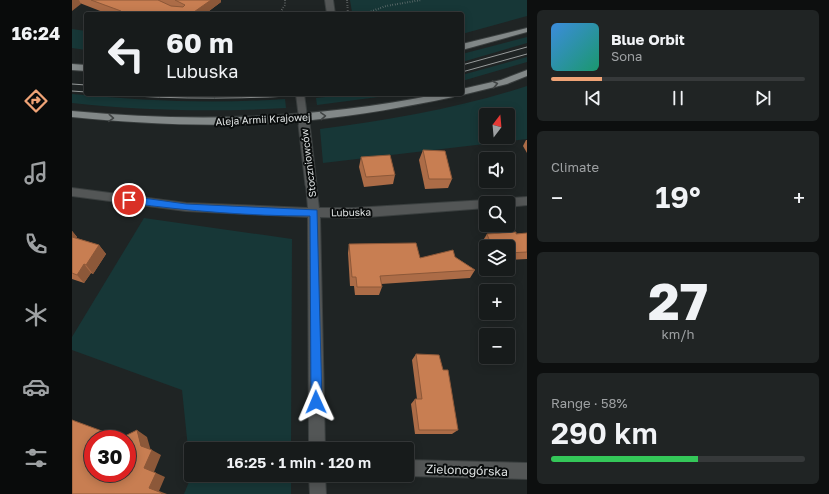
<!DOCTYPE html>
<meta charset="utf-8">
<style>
:root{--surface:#171b1b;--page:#202424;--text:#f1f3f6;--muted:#9ea1a3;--line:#36393a;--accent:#efa376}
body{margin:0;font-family:"Golos Text",sans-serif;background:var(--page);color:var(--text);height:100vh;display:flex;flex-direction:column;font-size:15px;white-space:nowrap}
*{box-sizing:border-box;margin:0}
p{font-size:13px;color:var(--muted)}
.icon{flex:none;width:22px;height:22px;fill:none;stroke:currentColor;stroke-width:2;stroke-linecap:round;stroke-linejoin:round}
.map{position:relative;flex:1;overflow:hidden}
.sheet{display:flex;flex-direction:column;gap:10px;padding:10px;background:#0d0f0f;width:302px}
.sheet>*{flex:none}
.hud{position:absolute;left:12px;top:12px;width:380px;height:84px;border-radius:4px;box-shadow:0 2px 10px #0003,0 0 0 1px var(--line);background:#171b1b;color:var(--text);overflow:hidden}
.needle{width:26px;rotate:16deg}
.buttons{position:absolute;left:407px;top:108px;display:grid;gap:8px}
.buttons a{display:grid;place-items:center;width:36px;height:36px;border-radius:4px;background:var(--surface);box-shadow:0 2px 10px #0003,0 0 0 1px var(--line);font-size:20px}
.speed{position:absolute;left:12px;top:430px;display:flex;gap:8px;font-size:20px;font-weight:700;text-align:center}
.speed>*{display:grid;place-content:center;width:52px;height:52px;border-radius:50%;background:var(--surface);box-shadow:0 2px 10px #0003,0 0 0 1px var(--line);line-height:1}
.speed .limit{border:6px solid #d22;background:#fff;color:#111}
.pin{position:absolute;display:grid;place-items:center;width:34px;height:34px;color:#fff;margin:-17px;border:2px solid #fff;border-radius:50%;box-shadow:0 1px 4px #0007}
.me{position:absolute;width:44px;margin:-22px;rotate:359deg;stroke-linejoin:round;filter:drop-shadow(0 0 3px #0008)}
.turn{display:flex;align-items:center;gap:14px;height:84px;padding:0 16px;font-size:18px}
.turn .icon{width:52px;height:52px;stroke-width:2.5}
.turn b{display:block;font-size:28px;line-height:34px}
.big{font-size:30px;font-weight:600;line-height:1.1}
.sheet .card{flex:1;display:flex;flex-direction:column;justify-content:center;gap:6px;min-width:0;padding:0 14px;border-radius:6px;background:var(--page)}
.sheet .dial{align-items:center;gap:0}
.dial b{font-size:52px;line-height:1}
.song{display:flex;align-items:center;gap:12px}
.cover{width:48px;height:48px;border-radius:6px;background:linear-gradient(135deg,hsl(210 70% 55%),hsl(160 70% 35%))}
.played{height:4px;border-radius:2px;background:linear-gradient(90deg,var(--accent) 20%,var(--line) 20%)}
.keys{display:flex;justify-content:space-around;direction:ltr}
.heat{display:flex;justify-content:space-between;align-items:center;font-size:22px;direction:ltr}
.charge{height:6px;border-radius:3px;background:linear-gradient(90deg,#34c759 58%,var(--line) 0)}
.trip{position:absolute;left:112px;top:442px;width:230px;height:40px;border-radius:4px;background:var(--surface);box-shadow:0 2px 10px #0003,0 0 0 1px var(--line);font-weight:600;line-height:40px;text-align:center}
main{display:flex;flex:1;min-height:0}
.dock{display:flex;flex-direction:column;width:72px;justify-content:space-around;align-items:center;background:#090b0b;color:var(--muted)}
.dock .icon{width:28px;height:28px}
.dock .active{color:var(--accent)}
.dock b{font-size:18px;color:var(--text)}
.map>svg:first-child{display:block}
.green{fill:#173737;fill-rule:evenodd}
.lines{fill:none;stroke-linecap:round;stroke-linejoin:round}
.street-casing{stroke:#3a3f3f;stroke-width:2}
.primary-casing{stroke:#3a3f3f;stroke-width:2}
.path{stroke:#858989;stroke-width:2;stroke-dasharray:0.5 2;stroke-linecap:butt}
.street{fill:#535656;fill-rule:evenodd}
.primary{fill:#828888;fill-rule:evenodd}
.tram{stroke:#979b9b;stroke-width:1}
.street-bridge-far1-casing{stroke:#3a3f3f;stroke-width:10;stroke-linecap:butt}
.street-bridge-casing{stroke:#3a3f3f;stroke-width:13;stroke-linecap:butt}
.street-bridge-far1{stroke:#535656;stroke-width:8}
.street-bridge{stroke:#535656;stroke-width:11}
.wall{fill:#ac6c47}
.shaded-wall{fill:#8c5839}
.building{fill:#c87e52;stroke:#8c5839;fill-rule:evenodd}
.oneway{stroke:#404444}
.route{fill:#1a73e8;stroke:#114b97}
.labels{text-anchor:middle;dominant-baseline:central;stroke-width:4;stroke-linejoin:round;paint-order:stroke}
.street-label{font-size:10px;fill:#e0e4e4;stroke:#0a0d0d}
.near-street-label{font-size:12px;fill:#e0e4e4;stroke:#0a0d0d}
</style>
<main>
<nav class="dock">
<b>16:24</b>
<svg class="icon active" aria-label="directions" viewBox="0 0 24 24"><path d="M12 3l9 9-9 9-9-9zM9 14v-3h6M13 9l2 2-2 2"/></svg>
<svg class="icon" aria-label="music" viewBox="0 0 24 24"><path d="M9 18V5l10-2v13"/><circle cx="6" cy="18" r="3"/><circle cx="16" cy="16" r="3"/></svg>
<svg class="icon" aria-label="phone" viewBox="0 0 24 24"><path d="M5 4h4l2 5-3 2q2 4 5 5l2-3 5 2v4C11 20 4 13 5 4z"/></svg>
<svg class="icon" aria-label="climate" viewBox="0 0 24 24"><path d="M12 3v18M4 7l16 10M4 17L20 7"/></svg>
<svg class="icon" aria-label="car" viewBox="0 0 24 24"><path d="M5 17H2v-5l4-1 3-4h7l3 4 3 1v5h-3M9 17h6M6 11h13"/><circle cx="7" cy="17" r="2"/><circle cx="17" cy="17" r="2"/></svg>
<svg class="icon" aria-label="filters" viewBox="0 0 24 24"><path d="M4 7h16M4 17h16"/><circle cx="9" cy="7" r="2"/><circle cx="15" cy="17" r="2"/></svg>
</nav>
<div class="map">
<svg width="455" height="494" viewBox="0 0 455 494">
<rect width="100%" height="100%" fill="#1f2424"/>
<g class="green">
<path d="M278,0H455V16L390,34V14H279L280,12Z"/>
<path d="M0,29L14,31V50L0,48Z"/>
<path d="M455,37V43L390,62V54Z"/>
<path d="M455,57V62L390,81V75Z"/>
<path d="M455,86V139L251,163L248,129C318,120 388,108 455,86ZM414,115H436V137H414Z"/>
<path d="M0,94C71,101 142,104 213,99L214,108C143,112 71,111 0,103Z"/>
<path d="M280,94H329L245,105L244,98Z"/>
<path d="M72,218L220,239L219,449H119V475H219V494H112L119,477L110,390L0,350V337Z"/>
</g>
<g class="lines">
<defs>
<g id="street">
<path d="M253,0H261L263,14H255Z"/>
<path d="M239,181L243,182L244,185L247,208H282L414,200L418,201L423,199L455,197V205L436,207V203H414V208L282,218L248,217L253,449H237L236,217L114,211L0,196V188L114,203L236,208L234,185L235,182Z"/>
<path d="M335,460L455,463V479L335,476L333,475H335Z"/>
<path d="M237,475H253L254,494H238Z"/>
</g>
<g id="primary">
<path d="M455,28V32L390,50V44Z"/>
<path d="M0,64L14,65V71L0,70Z"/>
<path d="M455,70V76L435,84L390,95L387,94H390V89L429,80Z"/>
<path d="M367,94H386L381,97C334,107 288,115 240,120C160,128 80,125 0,117V111C125,123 244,119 367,94Z"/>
</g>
</defs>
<use href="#street" class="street-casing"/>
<use href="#primary" class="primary-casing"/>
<g class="path">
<path d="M275,0L276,14"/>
<path d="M207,14L213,5V0"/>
<path d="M292,14L314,6L349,0"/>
</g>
<use href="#street" class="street"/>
<use href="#primary" class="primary"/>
<g class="tram">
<path d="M390,65L455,47"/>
<path d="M390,72L455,54"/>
<path d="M0,84L14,85"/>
<path d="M0,91L14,92"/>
<path d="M33,94C106,100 179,99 252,94"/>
</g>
<defs>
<path id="street-bridge-far1" d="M228,94L232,125"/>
<path id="street-bridge" d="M232,124L239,185"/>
</defs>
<use href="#street-bridge-far1" class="street-bridge-far1-casing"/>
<use href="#street-bridge" class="street-bridge-casing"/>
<use href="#street-bridge-far1" class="street-bridge-far1"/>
<use href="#street-bridge" class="street-bridge"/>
</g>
<g class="wall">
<path d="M0,0H86L100,6L86,0H149V2L133,14H36Z"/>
<path d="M454,140H455V153L451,146Z"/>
<path d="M351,150L380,179L376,188L353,189L347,160Z"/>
<path d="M289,157L323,175L321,184L292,187L287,167Z"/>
<path d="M0,231L5,237L4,238L27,245L34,254L21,274L19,273L12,283L0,279Z"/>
<path d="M455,233V259L436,260V247H414V251L410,242L415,234H444Z"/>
<path d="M277,244L348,258L383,257L403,270L398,278L309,284L310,287L307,295H283L282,286H278L276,253Z"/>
<path d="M344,354L371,370L386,430L380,434H343L339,404L343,399H345L340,360Z"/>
</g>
<g class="shaded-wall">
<path d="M0,0H7L9,4L0,11Z"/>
<path d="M139,0H149V2L133,14H119Z"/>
<path d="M0,231L5,237L0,244Z"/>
<path d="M27,245L34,254L21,274L14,265Z"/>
<path d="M12,264L19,273L12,283L5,275Z"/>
<path d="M65,430L75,437L79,451L80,450L89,455L82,472L93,477L87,491L95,494H89L77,488L72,468L69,446Z"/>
</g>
<g class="building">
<path d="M19,0H86L99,6L111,7L113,5L103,0H139L119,14H45L49,11Z"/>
<path d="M351,150L373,151L380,179H357Z"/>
<path d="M318,155L323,175L294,177L289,157Z"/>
<path d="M444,232V234L455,233V252L436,253V247H420L415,234Z"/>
<path d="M0,237L27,245L14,265L12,264L5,275L0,273Z"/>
<path d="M344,243L348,258L381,250L383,257L403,270L308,276L310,287H285L284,277H280L277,244Z"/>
<path d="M344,354L367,355L371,370H376L386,430H347L343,399H350Z"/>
<path d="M0,420L49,438L65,430L69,446L80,450L72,468L84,473L77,488L90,493L89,494H0ZM21,439H55V473H21Z"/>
</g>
<defs><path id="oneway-chevron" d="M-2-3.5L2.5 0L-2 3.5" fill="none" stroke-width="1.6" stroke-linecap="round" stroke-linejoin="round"/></defs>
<g class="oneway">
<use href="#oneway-chevron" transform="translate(423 84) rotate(-13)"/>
<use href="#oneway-chevron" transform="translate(251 116) rotate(-4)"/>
<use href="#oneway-chevron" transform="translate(39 118) rotate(4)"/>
</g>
<path class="route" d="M57,196L114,204L245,210L250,402L248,406L244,407L240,406L239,402L238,216C177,216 117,211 57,203L53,200Z"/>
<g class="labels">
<g class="street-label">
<text transform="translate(191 119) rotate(-3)">Aleja Armii Krajowej</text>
<text transform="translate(236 163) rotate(-97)">Stoczniowców</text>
<text transform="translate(279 212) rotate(-1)">Lubuska</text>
</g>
<g class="near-street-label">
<text transform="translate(395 470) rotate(2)">Zielonogórska</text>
</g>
</g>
</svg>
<div class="buttons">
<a><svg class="needle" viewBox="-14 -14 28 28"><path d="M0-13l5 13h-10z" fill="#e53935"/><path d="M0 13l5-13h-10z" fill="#9ea1a3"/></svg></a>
<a><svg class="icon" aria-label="sound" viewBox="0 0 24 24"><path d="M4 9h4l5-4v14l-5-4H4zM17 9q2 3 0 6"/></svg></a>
<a><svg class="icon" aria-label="search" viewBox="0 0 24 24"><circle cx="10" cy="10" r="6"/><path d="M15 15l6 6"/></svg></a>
<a><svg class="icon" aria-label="layers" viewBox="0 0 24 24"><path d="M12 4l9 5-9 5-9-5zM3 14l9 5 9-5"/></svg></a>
<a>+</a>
<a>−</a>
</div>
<div class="speed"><div class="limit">30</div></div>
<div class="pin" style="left:57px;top:200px;background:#d93025"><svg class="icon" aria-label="arrive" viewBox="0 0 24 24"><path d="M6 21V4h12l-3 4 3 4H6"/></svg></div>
<svg class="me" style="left:244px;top:402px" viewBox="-20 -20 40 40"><path d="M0-17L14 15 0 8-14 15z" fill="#1a73e8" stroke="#fff" stroke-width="4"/></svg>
<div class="trip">16:25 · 1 min · 120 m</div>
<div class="hud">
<div class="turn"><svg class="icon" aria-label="left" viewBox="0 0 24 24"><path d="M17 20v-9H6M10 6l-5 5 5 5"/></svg><div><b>60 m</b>Lubuska</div></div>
</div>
</div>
<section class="sheet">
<div class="card">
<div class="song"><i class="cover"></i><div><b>Blue Orbit</b><p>Sona</p></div></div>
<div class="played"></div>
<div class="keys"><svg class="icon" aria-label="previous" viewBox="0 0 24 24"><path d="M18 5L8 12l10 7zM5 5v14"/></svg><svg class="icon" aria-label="pause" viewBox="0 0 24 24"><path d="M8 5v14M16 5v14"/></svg><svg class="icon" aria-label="next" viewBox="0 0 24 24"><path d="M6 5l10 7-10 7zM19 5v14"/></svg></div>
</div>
<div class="card"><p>Climate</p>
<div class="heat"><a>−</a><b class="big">19°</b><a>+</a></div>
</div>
<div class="card dial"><b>27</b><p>km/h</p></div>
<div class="card"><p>Range · 58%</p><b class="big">290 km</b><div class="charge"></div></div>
</section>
</main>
